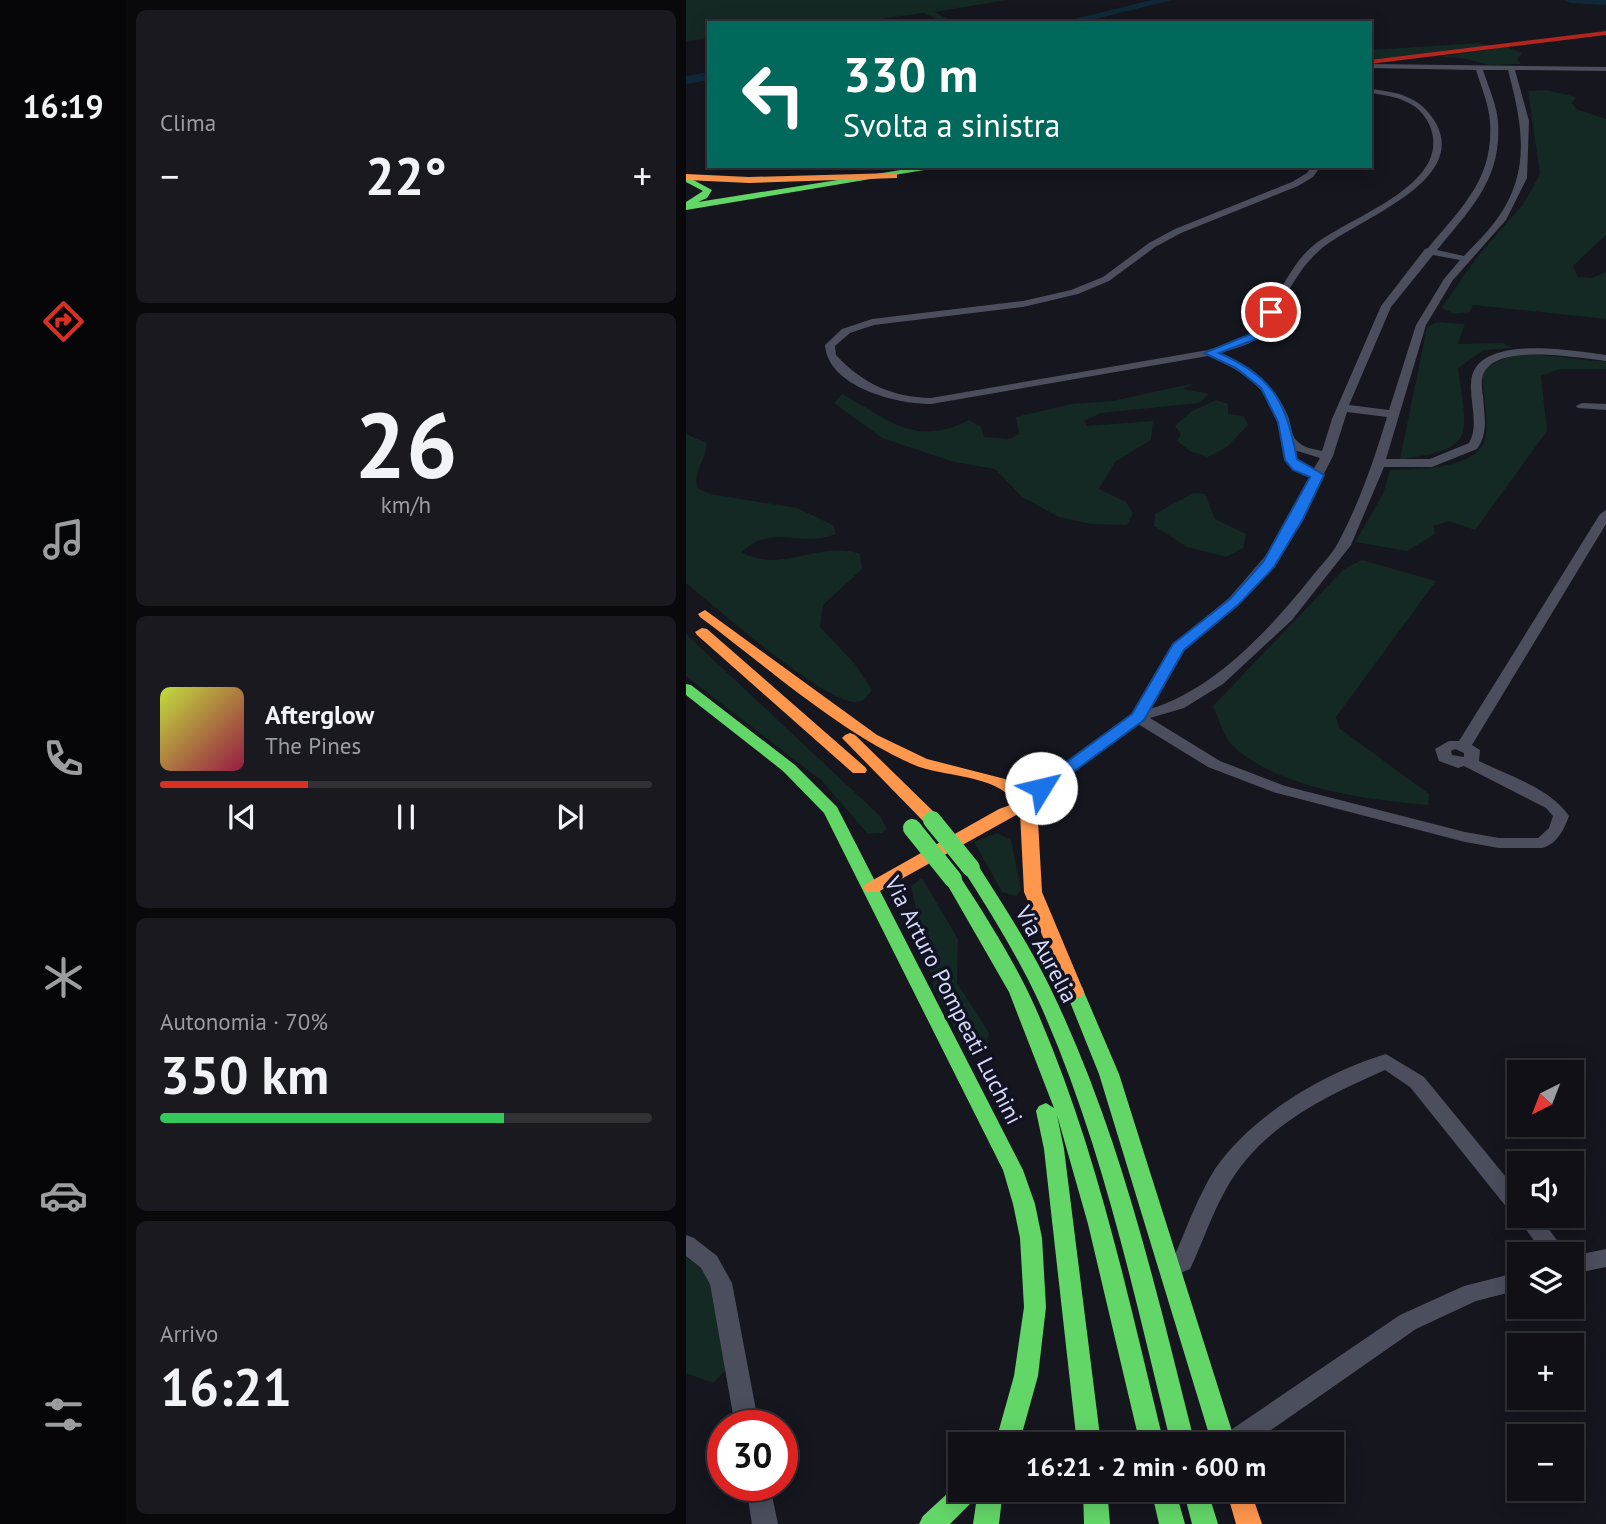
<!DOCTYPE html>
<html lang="it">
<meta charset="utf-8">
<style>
:root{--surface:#101016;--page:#19191f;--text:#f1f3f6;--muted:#9c9da1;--line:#303035;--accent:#d93025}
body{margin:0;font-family:"PT Sans",sans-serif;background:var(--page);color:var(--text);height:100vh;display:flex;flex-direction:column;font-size:26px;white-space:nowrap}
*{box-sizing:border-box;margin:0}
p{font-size:23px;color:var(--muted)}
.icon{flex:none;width:38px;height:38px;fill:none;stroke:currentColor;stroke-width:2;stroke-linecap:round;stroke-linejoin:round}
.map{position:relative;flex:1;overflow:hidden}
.panel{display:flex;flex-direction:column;gap:10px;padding:10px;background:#09090c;width:560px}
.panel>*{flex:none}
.hud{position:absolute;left:21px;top:21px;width:665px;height:147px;border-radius:0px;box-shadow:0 4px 18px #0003,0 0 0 2px var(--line);background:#00695c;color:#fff;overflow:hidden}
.needle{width:46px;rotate:222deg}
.tools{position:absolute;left:821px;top:1060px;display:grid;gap:14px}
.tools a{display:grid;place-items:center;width:77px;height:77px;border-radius:0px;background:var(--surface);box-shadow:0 4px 18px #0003,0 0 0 2px var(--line);font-size:35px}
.speed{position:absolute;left:21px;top:1410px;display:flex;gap:14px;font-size:35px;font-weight:700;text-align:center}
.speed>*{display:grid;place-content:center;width:91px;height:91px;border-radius:50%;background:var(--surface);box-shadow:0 4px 18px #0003,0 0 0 2px var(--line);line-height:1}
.speed .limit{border:10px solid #d22;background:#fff;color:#111}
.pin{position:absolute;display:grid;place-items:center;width:60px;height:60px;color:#fff;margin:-30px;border:4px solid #fff;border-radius:50%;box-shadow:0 2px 7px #0007}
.me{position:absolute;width:77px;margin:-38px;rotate:54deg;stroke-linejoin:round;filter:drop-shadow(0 0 5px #0008)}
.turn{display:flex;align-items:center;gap:24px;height:147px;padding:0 21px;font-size:32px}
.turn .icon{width:91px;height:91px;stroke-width:2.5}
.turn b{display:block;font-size:49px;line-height:60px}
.big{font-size:52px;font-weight:800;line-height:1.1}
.panel .card{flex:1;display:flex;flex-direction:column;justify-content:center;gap:10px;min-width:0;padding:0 24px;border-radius:10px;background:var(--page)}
.panel .dial{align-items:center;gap:0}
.dial b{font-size:91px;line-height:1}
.song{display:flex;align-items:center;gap:21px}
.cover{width:84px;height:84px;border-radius:10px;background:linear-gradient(135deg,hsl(70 70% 55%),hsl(340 70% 35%))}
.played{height:7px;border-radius:4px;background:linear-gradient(90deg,var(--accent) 30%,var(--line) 30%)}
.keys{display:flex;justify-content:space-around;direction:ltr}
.heat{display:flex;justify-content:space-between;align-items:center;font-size:38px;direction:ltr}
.charge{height:10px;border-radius:5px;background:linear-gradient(90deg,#34c759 70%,var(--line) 0)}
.trip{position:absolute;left:262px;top:1432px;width:396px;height:70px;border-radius:0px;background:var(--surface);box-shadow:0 4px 18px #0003,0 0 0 2px var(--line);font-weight:800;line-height:70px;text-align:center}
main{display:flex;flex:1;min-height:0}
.menu{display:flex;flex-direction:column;width:126px;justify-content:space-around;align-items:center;background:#060609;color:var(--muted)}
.menu .icon{width:49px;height:49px}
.menu .selected{color:var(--accent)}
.menu b{font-size:32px;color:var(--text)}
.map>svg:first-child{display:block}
.green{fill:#142824}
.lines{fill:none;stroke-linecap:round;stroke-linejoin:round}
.river{fill:#102939;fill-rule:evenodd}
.street{fill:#4b4e5d;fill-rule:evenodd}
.fast{fill:#63d668;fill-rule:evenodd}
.slow{fill:#ff974d;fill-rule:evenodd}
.jam{fill:#b3261e;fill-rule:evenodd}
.fast-bridge{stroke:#63d668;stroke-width:18}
.route{fill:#1a73e8;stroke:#114b97;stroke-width:2}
.labels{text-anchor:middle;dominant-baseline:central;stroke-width:7;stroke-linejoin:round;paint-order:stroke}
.street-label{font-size:23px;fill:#d7dbfa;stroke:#111222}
</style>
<main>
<nav class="menu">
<b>16:19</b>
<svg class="icon selected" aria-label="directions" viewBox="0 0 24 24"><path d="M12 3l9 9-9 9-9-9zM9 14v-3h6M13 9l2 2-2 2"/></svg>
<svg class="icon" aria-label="music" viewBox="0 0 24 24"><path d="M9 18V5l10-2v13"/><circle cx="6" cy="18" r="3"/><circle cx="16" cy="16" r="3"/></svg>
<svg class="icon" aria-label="phone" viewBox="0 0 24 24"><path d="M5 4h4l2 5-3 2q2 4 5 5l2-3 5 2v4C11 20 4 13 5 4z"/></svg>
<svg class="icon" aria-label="climate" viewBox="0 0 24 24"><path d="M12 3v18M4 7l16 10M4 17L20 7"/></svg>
<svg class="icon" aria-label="car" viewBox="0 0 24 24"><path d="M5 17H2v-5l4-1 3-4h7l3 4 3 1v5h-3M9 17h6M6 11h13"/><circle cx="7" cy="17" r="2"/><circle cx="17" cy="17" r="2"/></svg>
<svg class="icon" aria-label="filters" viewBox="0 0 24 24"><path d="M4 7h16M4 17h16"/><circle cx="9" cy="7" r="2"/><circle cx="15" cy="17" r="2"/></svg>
</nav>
<section class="panel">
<div class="card"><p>Clima</p>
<div class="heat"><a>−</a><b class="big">22°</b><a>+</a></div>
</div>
<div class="card dial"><b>26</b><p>km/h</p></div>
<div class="card">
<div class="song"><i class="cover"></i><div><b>Afterglow</b><p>The Pines</p></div></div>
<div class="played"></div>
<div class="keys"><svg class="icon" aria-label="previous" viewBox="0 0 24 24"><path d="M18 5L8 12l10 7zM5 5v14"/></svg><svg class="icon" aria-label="pause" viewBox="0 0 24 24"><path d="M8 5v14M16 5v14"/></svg><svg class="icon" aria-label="next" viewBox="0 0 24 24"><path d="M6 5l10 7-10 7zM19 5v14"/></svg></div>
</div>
<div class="card"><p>Autonomia · 70%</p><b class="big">350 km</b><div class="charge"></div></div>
<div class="card"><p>Arrivo</p><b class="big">16:21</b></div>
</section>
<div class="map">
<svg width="920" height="1524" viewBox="0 0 920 1524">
<rect width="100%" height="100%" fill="#15161e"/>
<g class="green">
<path d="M0,0H320L249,12L268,23H258L238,13L164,23H23V39L0,41Z"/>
<path d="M793,43L808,46L684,61V50Z"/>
<path d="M821,47L836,53L831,60L835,64L803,65L776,58L751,57Z"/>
<path d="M861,90L890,97L886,103L890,109L920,119V235L887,266L892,277L906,278L920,272V319L787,305L784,312L769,314L755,308L792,256L838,203L854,174L842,91Z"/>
<path d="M752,322L779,324L772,344L817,343L827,348L798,350L772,368C781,435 792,450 714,459L741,327Z"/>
<path d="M845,354L920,362V369H873L855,376L861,431L789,530L763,521L748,526L749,534L721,551L669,542L697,494L704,470C731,469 795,470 800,435C803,417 796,395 797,375L801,367L824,356Z"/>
<path d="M509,383L497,389L523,394L513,403L415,413L398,421L401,426L467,421L465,440L429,462L413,489L440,502L447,513L441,525L405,524L373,517L336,497L309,469L268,462L196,438L148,403L156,394C203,419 228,448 283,420L295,427L298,437L324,439L333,434L330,417L385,404L426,401Z"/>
<path d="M530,400L542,404V414L558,416L562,425L541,447L522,457L504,451L491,441L495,434L489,426L506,411Z"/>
<path d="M0,434L21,443C20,460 7,472 11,488L25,494L111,508L147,525L150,534C116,548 85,523 56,552C94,575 135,539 174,554L176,569L137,605L134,627L169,664L186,690C182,695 178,702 170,702C139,704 29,606 0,583Z"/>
<path d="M507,493L519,494L529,519L560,534L557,548L540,557L501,547L468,526L469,514Z"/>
<path d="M676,560L750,581L650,717L653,728L743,794L742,805C683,800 588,788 545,744C537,735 532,717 527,706L658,569Z"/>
<path d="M0,634L194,816L201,829L196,833L182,834L136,781L0,676Z"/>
<path d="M311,833L325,840L335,890L330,896L316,892L288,842Z"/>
<path d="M236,878L272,939L271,983L303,1033L299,1049L283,1055L248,989L225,886Z"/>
<path d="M0,1257L18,1271L24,1284L40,1370L27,1383L0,1373Z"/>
</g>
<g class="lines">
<g class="river">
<path d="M466,0H486L393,23H372Z"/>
<path d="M879,0H920V5L884,3Z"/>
<path d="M23,72V80L0,84V76Z"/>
</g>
<g class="street">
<path d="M684,64L920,67V71L829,70L843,121L841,178L820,220L767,280L740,325L700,459H744L783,443C793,426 784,403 785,384C786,332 888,351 920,355V361C893,358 809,342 797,375C795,381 796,390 797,396C798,415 803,433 791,449L746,467H698L665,545L606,620L537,684L498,708L464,718L534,761L599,786L779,832L813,838H852L863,828L867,816L860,808L778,766L772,768L753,761L749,749L763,741H773L914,514L920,510V524L786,745L794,750L793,761C823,776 864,788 883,816C878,830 871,844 856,848H813L779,842L587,792L522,767L452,724L361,791H349L347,788L349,785L446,714L488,644L543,598L587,547L624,477C594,468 600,457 595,431C593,421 588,410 583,401C569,379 546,366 522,356L245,404C210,404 142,387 139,345L156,329L186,319L337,301L385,290L417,277L463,243L489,229L606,182L621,173L626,166H635L627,177L612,186L495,233L469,247L423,281L392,294L337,307L188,325L164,333L149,346L150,355C177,384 206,397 245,398L522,350C537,345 559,341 570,328C592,302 601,267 628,245C664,216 770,184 743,124C732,100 707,96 684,93V89C711,92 733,96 748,120C787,182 668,220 634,250C615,266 603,290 591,311C587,318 583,328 577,334C566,345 547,349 533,353C564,365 589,385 602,416C605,423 605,436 611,441C618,448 627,449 636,451L646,419L695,306L739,249L742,248C775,208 808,179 804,122C803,105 795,86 790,70L684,68ZM797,70H822C836,124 846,170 811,219C802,232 789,244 778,256L751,250C784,209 816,180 812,122C811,105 802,86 797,70ZM747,255L774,260L758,279L730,325L703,410L663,405L705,307ZM661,412L701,417C688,460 674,501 653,541C646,555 633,567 624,579C583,630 528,690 464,709L499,649L553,604L600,548L647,456ZM608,450L634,458L627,470L613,463ZM769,749L778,753V757L766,755L765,751Z"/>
<path d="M896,403L920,404V410L892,408L890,406Z"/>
<path d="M700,1054L738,1077L833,1193V1216H853L882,1255H858L830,1215L826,1214L724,1087L699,1070C636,1098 573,1128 539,1191C525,1216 516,1244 504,1269L485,1277L477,1275L474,1268L477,1261L488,1257C501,1227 512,1196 529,1169C565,1116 639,1072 700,1054Z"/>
<path d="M0,1235L8,1238L31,1256L46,1283L73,1426H49L24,1284L15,1268L0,1256Z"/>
<path d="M920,1249V1267L886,1274V1256Z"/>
<path d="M833,1272V1290L790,1301L730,1329L565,1444H533L536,1436L714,1315L778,1286Z"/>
<path d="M60,1486H84L92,1524H66Z"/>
</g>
<g class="fast">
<path d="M240,166H262L0,210V202L17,191L0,182V176L26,190L21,198L12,202Z"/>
<path d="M0,684L5,685L109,765L151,807L337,1170L349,1204L356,1238L360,1307L352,1376L333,1444H309L328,1376L338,1307L334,1238L327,1204L317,1170L138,813L97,771L0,695Z"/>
<path d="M285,862L291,864C320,909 349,954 371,1002C437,1143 471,1294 509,1444H485C448,1294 416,1142 353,1002C331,955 304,911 276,868Z"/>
<path d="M267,873L273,875C301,918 329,962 350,1009C411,1148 442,1297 478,1444H454L402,1224L371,1115L378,1149L415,1444H391L358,1149L350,1111L353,1106L360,1103L368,1108L323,992L258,879Z"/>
<path d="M389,985L396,987L398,992L433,1074L550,1444H526L413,1074L380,992L382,987Z"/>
<path d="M275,1481V1489H317L313,1524H287L291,1497L264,1524H233L237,1516Z"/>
<path d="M397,1489H421L424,1524H398Z"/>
<path d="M465,1489H489L499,1524H473Z"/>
<path d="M497,1489H521L532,1524H506Z"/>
</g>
<g class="slow">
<path d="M208,173L211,174V178L63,183L0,180V174L63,177Z"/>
<path d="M19,610L191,735L241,759L319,779L338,790L348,805L352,821L356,892L398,992L396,997H382L380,992L338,892L334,813L192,892H180L177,888L180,884L313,809L330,803C309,773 257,778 226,764C152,731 80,666 14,617L12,614Z"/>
<path d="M16,628L21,629L179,767L181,770L179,773H167L11,635L9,632Z"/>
<path d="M164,733L169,735L252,816L254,820L252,824H240L159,741L156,738L159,735Z"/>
<path d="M540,1489H564L576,1524H550Z"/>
</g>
<path class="jam" d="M920,31V35L684,64V60Z"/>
<g class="fast-bridge">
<path d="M246,820L285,868"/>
<path d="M226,828L267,879"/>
</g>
</g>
<path class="route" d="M582,310L590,312L573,338L533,353C587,376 601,403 611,459L638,475L617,519L588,567L553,604L498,650L458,720L360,792H349V785L446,714L487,644L544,599L577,562L624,477L607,470L599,460L592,422L575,388L550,368L518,353L565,334Z"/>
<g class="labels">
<g class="street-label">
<text transform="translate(361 954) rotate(62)">Via Aurelia</text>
<text transform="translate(268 1000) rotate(63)">Via Arturo Pompeati Luchini</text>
</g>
</g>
</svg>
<div class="tools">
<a><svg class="needle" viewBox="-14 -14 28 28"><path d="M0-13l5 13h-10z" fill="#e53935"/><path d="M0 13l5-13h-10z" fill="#9c9da1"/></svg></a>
<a><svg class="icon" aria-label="sound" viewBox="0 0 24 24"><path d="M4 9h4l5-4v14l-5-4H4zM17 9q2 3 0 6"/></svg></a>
<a><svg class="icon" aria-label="layers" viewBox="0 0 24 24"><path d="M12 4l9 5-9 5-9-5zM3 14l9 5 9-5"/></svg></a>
<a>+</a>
<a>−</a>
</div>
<div class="speed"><div class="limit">30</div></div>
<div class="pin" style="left:585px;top:312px;background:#d93025"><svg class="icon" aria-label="arrive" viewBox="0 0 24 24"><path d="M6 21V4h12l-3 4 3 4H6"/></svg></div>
<svg class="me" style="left:355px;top:788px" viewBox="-20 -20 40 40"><circle r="19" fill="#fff"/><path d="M0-13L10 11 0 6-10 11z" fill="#1a73e8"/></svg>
<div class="trip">16:21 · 2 min · 600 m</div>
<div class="hud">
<div class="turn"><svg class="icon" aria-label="left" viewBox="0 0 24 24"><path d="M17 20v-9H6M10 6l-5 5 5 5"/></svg><div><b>330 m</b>Svolta a sinistra</div></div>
</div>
</div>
</main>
